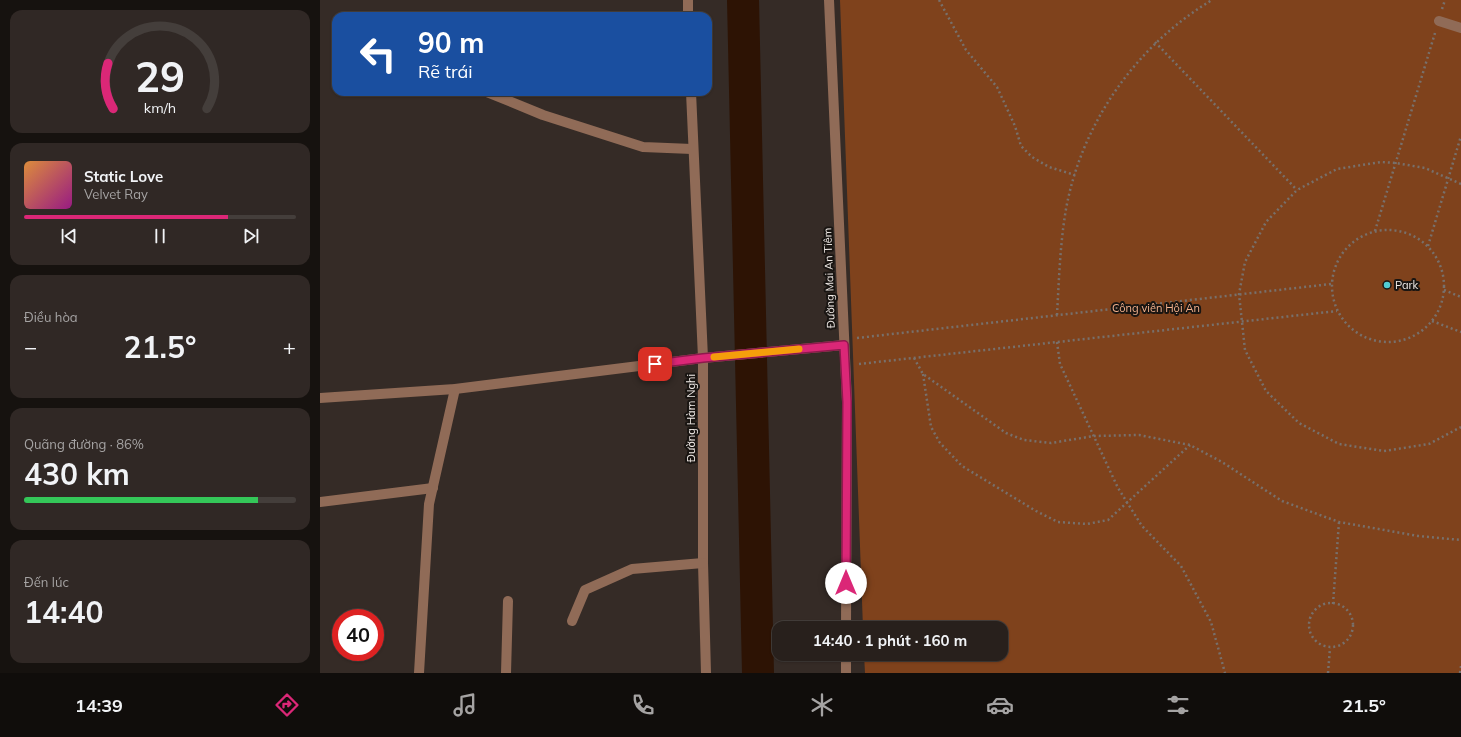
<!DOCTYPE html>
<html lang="vi">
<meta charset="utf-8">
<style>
:root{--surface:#28201c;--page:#302825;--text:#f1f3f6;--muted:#a5a3a3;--line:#443e3b;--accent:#db2777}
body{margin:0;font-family:Mulish,sans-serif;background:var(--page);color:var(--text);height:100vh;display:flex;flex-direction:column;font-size:15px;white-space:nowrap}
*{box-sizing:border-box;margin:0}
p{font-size:13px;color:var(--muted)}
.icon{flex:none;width:22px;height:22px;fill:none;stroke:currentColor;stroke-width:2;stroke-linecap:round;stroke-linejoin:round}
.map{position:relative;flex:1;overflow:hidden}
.panel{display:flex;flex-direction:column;gap:10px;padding:10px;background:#16120f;width:320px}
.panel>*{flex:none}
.hud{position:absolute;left:12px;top:12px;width:380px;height:84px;border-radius:12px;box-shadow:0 1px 3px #0004,0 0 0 1px var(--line);background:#1a4fa0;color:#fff;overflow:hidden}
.speed{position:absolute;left:12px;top:609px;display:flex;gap:8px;font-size:20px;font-weight:700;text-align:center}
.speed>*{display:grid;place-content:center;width:52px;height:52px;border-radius:50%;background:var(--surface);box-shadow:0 1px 3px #0004,0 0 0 1px var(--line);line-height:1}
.speed .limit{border:6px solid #d22;background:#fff;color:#111}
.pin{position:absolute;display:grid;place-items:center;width:34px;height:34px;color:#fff;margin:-17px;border-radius:8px;box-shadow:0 2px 6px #0006}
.me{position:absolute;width:44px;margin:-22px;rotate:0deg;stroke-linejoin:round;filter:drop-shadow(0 0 3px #0008)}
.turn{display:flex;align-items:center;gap:14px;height:84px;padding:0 20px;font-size:18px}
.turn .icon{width:52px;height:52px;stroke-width:2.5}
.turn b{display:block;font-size:28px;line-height:34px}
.big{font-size:30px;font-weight:700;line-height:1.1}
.panel .card{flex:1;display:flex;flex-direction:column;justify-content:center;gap:6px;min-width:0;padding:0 14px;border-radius:12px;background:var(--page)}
.panel .dial{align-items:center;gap:0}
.dial svg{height:104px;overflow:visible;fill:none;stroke:var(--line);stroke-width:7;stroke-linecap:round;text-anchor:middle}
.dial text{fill:var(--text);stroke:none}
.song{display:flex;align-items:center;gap:12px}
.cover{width:48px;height:48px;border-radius:6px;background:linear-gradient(135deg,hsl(30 70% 55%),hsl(310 70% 35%))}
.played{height:4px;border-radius:2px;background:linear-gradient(90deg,var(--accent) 75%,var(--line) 75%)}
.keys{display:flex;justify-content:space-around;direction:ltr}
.heat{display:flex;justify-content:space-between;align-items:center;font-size:22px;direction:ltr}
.charge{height:6px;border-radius:3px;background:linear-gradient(90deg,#34c759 86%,var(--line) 0)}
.trip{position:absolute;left:452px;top:621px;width:236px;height:40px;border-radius:12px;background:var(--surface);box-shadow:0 1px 3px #0004,0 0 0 1px var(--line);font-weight:700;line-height:40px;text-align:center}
.dock{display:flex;height:64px;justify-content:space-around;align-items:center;background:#100d0b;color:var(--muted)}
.dock .icon{width:28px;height:28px}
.dock .current{color:var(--accent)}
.dock b{font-size:18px;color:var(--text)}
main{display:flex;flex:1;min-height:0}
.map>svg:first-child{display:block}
.green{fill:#7f421c}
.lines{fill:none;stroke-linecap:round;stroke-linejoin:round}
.river{stroke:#2d1304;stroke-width:32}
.path{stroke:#78706b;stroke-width:2.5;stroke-dasharray:2 3;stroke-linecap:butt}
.minor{stroke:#906b57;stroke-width:10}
.route-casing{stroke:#8e194d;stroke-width:10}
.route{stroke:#db2777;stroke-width:7}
.slow{stroke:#f59e0b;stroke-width:7}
.poi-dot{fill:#51ccd3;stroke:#191512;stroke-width:1.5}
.labels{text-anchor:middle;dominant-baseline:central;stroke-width:4;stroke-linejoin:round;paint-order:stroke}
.street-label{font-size:11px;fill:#f2ece8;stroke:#191512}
.poi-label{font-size:11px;fill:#f2ece8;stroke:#191512;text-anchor:start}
.park-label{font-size:11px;fill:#f5b28d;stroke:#191512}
</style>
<main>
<section class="panel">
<div class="card dial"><svg viewBox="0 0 100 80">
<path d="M14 69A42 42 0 1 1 86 69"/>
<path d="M14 69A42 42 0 0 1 10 34" stroke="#db2777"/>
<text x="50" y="56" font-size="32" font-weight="700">29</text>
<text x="50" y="72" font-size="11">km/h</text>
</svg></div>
<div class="card">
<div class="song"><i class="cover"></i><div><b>Static Love</b><p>Velvet Ray</p></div></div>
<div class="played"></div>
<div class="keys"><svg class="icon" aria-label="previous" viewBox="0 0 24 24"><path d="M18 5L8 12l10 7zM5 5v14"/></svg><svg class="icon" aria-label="pause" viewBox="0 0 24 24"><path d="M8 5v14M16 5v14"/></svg><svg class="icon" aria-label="next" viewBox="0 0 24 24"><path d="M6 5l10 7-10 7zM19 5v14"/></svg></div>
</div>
<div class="card"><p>Điều hòa</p>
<div class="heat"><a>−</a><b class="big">21.5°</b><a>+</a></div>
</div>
<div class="card"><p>Quãng đường · 86%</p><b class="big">430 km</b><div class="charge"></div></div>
<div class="card"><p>Đến lúc</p><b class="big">14:40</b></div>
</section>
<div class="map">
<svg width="1141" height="673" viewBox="0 0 1141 673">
<rect width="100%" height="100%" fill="#352b26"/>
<path class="green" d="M520,0H1141V673H545L544,654H681V628H543Z"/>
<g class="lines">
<path class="river" d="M423,0L438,673"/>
<g class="path">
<path d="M619,0L646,50L677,87L695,126L701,146L712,157L729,167L755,175"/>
<path d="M1122,9L1125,0"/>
<path d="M835,42L977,190"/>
<path d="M1141,184L1105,168L1076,163L1061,162L1017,169L977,190L946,222L925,262L919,294L925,350L946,391L979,423L1019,444L1064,451L1109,444L1141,427"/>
<circle cx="1068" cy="286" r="56"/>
<path d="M1055,231L1115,33"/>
<path d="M1108,246L1141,136"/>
<path d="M1124,290L1141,297"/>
<path d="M737,315C739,280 740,244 746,209C762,122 817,45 892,0"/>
<path d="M1112,321L1141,332"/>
<path d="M537,338L1011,284"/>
<path d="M737,342L740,364L798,488L822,526L861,566L891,622L905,673"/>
<path d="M594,358L603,374L686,433L704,440L731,443L774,436L819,435L870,445L902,462L962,501L1019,522L1098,536L1141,540"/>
<path d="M539,364L1017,311"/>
<path d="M603,374L611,427L620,443L642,466L716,511L738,522L767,524L788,520L870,445"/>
<circle cx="1011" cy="625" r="22"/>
<path d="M1013,604L1019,522"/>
<path d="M1008,673L1010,648"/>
<path d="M1140,673L1141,666"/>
</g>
<g class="minor">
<path d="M368,0V16"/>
<path d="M509,0L527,402L526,628"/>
<path d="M1119,21L1141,28"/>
<path d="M167,92L223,115L323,147L372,149"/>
<path d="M371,92L383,358V563L386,673"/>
<path d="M0,398L135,389L383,358L524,345"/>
<path d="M0,502L113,488"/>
<path d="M252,621L265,590L312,569L383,563"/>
<path d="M99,673L109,504L135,389"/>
<path d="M186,673L188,601"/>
<path d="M526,673V654"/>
</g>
</g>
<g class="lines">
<defs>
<path id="route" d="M335,364L383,358L524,345L527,402L526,583"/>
</defs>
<use href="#route" class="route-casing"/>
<use href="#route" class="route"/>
<path class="slow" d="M394,357L479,349"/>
</g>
<circle class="poi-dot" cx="1067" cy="285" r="4"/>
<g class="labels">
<g class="street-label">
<text transform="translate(509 278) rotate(-92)">Đường Mai An Tiêm</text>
<text transform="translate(371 418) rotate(-90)">Đường Hàm Nghi</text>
</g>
<g class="poi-label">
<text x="1075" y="285">Park</text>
</g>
<g class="park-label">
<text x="836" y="308">Công viên Hội An</text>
</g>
</g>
</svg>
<div class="speed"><div class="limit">40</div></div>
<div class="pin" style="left:335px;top:364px;background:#d93025"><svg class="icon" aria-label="arrive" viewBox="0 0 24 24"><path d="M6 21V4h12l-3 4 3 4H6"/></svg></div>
<svg class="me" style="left:526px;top:583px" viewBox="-20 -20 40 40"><circle r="19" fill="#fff"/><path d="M0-13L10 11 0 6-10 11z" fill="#db2777"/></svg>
<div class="trip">14:40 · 1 phút · 160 m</div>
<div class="hud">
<div class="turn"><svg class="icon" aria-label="left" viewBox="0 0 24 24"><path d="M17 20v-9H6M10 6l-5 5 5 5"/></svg><div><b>90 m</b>Rẽ trái</div></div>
</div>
</div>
</main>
<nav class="dock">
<b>14:39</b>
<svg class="icon current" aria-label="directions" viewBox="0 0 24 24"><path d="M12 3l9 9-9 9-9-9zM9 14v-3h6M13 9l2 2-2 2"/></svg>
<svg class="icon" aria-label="music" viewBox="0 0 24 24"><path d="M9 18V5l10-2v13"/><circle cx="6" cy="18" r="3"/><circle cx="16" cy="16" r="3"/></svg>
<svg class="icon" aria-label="phone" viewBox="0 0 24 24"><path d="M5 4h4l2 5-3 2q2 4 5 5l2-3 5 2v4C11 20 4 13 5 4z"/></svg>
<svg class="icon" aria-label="climate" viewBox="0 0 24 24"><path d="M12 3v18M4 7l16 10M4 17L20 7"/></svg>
<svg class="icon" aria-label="car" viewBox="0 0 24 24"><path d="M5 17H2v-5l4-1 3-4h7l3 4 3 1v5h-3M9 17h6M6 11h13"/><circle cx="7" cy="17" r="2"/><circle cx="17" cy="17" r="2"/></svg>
<svg class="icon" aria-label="filters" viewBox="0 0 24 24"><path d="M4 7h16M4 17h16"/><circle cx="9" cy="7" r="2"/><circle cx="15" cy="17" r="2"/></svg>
<b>21.5°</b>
</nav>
